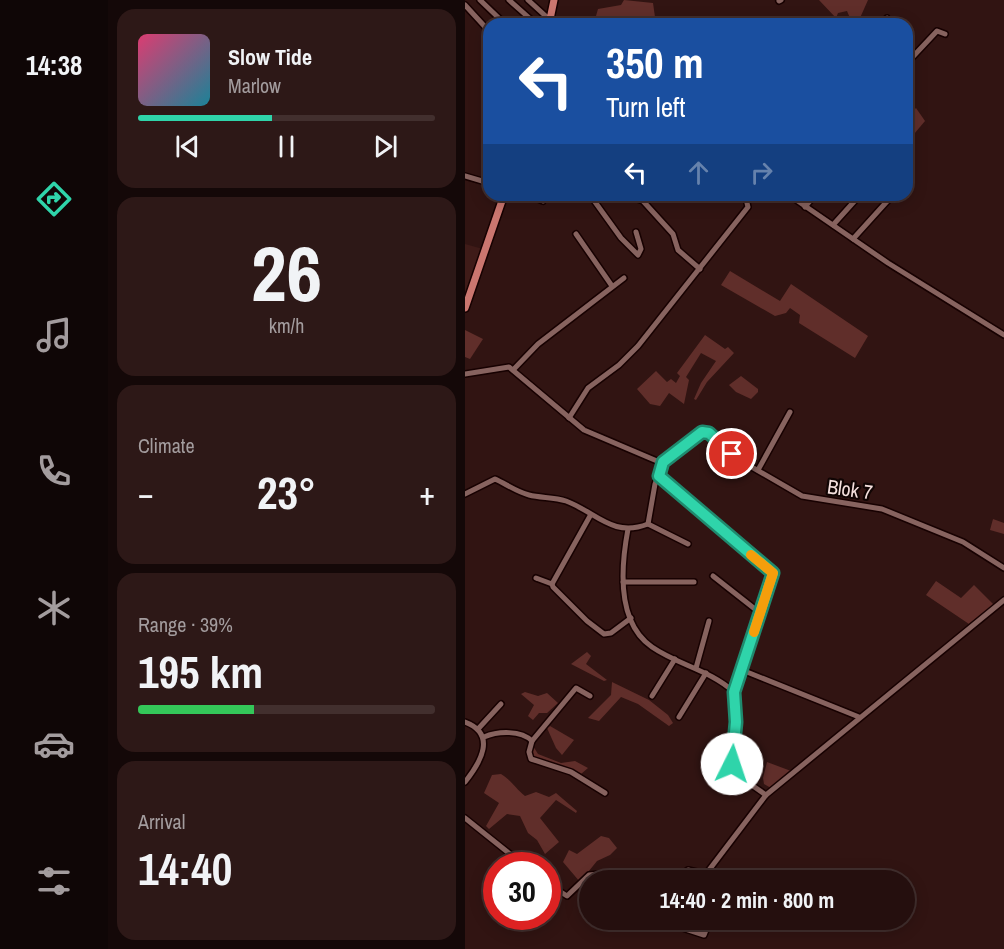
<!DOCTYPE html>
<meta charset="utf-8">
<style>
:root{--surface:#250f0e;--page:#2d1817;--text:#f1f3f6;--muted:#a39c9e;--line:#422f2e;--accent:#2fd4aa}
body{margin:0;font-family:"Archivo Narrow",sans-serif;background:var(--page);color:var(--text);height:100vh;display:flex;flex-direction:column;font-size:22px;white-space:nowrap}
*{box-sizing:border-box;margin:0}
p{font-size:20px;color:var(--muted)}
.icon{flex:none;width:33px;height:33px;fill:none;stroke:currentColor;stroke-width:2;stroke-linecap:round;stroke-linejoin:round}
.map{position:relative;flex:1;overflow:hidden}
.drawer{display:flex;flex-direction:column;gap:9px;padding:9px;background:#140808;width:357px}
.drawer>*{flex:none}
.top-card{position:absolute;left:18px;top:18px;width:430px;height:183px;border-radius:18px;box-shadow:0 3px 15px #0003,0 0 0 2px var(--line);background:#1a4fa0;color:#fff;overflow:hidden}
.speed{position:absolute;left:18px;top:852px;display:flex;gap:12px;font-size:30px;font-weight:700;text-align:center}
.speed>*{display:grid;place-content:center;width:78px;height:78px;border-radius:50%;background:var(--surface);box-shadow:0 3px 15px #0003,0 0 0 2px var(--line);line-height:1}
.speed .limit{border:9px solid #d22;background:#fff;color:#111}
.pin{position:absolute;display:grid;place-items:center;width:51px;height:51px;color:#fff;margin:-26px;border:3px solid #fff;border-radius:50%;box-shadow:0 2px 6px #0007}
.me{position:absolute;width:66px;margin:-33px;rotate:4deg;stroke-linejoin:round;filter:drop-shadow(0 0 4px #0008)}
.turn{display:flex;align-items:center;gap:21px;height:126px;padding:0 24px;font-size:27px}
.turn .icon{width:78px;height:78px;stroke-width:2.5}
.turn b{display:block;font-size:42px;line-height:51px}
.lanes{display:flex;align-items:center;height:57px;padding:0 24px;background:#0003;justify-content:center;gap:30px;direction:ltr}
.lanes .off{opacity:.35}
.big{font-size:45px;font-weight:700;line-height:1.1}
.drawer .card{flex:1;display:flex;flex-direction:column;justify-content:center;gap:9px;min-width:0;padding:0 21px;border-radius:18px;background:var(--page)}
.drawer .dial{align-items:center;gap:0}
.dial b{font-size:78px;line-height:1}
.song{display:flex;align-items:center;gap:18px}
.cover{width:72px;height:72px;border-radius:9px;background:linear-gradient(135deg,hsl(340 70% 55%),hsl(190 70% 35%))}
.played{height:6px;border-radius:3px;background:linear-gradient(90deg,var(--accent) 45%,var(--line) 45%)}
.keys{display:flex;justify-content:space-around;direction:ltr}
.heat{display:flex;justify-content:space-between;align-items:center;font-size:33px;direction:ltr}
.charge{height:9px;border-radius:4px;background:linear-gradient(90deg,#34c759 39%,var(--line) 0)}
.trip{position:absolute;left:114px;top:870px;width:336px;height:60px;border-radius:30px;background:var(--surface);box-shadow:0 3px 15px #0003,0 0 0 2px var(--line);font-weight:700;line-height:60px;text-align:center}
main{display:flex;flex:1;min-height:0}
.menu{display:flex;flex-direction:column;width:108px;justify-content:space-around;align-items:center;background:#0f0606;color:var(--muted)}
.menu .icon{width:42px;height:42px}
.menu .on{color:var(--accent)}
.menu b{font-size:27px;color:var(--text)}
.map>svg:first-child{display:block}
.built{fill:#3f1b18}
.green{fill:#602e2a}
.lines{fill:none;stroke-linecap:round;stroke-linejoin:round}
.minor-casing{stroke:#170101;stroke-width:8}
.major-casing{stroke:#170101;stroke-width:10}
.minor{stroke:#87635f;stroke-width:5}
.major{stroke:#cb766f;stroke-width:7}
.route-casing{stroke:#1f8a6e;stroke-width:15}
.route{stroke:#2fd4aa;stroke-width:10}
.slow{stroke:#f59e0b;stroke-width:10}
.labels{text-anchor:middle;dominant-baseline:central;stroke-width:4.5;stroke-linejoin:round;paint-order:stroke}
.street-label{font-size:20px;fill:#f5e0de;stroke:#110504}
</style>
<main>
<nav class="menu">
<b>14:38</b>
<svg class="icon on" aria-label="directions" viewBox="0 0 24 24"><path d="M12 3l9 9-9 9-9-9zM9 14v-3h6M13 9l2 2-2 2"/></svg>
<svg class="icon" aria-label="music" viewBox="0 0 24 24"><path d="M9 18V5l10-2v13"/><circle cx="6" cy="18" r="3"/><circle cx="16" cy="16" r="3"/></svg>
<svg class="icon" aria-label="phone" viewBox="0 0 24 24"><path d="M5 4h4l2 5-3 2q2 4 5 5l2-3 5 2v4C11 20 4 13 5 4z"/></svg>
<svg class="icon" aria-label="climate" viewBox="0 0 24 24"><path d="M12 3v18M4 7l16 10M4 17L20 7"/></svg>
<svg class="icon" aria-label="car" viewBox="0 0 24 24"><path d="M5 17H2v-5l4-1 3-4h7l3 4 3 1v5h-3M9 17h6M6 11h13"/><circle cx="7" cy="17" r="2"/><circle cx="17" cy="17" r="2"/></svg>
<svg class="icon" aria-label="filters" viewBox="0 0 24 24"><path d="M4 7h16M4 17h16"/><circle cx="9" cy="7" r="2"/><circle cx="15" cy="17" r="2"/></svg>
</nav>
<section class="drawer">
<div class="card">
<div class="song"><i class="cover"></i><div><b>Slow Tide</b><p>Marlow</p></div></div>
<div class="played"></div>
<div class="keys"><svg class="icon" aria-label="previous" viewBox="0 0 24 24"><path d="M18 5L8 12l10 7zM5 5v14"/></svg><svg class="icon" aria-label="pause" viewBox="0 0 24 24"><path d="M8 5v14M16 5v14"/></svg><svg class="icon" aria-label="next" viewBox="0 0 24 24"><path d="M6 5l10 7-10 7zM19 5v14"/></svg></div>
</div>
<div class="card dial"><b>26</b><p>km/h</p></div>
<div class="card"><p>Climate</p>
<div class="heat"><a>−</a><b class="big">23°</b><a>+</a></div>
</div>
<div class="card"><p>Range · 39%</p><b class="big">195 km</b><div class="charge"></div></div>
<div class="card"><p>Arrival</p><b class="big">14:40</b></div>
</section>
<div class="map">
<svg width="539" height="949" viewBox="0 0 539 949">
<rect width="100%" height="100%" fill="#311412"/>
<path class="built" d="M0,244L18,249L0,298Z"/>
<g class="green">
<path d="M159,0L188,3L191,24L129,23L133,9L156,5Z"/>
<path d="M354,0H403L395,18L387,23L382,11L373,13L371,18Z"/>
<path d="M451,108L460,121L444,140L443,116Z"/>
<path d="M265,271L315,301L326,284L403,336L390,358L334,323L335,315L325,308L321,313L310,316L256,285Z"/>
<path d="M0,330L18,339L5,359L0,357Z"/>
<path d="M240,335L260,349L263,347L269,353L242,382L231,400L229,399L236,383L251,361L236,353L221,377L224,380L219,404L204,393L195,406L185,404L172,389L191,371L202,382L206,379L211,383L215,376L212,373Z"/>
<path d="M276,376L293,389V392L286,399L271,392L264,385Z"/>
<path d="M528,519L539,523V534L525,530Z"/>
<path d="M471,581L496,598L509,585L529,605L504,624L461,595Z"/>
<path d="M122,652L126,656L121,664L142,680L139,681L106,664Z"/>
<path d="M147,682L184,700L203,715L208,723L204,726L173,704L156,697L134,721L123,718L146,695Z"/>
<path d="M60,692L73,696L82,693L93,703L82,713H74L68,720L63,716L69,705L56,694Z"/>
<path d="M85,726L109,740L97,755L91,748L82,728Z"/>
<path d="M68,746L73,754L96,763L110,761L123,768L116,774L68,756Z"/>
<path d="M263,749V758L271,777L254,760Z"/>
<path d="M302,762L326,771L306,788L299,784L298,778Z"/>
<path d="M36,774C47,781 50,788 60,796L71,792L84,797L91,793L112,811L111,813L91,800L75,818L94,842L80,854L72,840L63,833L55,816L42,814L24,829L21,826L34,803L19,793L27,775Z"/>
<path d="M136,836L144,838L152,848L145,855L132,861L115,882L98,862L104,850L112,854Z"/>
<path d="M196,920H243L236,932Z"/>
</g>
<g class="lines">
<defs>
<g id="minor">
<path d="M15,0L40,24"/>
<path d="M44,0L71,24"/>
<path d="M63,0L85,20"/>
<path d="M314,1L316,0"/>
<path d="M0,5L22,29L24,35"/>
<path d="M422,18L424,24"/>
<path d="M442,63L472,31L480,34"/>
<path d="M442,97L445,100"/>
<path d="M0,176L24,183"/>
<path d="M63,195L78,201"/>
<path d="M125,195L156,238L173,255L176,249L171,232"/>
<path d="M324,195L423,263L539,335"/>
<path d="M170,198L178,201L208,234L213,250L235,269"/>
<path d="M340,207L350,195"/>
<path d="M368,225L395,195"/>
<path d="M111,234L147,286"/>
<path d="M388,239L426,197"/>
<path d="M48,370L73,344L159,278"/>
<path d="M0,374L44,367L119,430L192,461L198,462L232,434L244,433L278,462L337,496L417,509L498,542L539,568"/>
<path d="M104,418L123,388L154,365L173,346L283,207L280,195"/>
<path d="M293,470L325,412"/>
<path d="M194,476L308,573L269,692"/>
<path d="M0,494L30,479C41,484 52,492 64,495C76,498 89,497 101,501C131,512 147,538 183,524L223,544"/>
<path d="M125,516L87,584L88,587L122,621L139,634L146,633L166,618"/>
<path d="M183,524L190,484L198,462"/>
<path d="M163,529C156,566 151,622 187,647C213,665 245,670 269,692L271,721L267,764L278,779L301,795"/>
<path d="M248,576L295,613"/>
<path d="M71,578L87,584"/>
<path d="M158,582H229"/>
<path d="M231,668L244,621"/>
<path d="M277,670L394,717"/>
<path d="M125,696L111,688L67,741L64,752L66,759L106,772L140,793"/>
<path d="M187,696L210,659"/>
<path d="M214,717L241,673"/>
<path d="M0,722C32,734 16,762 0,782"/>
<path d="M13,729L36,704"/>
<path d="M19,737C33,731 56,730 67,741"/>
<path d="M0,818L60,866"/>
<path d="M241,874L301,795L539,600"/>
<path d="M210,880L223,870L241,874L248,880"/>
<path d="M82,883L102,896L124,875L134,874L142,880"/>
<path d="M193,920L239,935L245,920"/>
</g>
<g id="major">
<path d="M84,24L89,0"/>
<path d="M0,308L39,195"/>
</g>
</defs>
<use href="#minor" class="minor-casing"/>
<use href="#major" class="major-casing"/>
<use href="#minor" class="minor"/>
<use href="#major" class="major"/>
</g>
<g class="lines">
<defs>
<path id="route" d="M267,454L244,433L237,432L198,462L194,476L308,573L269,692L271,722L267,764"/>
</defs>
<use href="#route" class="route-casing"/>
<use href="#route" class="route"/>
<path class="slow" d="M286,555L308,573L289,632"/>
</g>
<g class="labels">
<g class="street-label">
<text transform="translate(385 489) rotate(8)">Blok 7</text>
</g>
</g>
</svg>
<div class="speed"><div class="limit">30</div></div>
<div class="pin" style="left:267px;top:454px;background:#d93025"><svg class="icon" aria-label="arrive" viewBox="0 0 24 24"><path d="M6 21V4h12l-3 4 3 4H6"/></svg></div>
<svg class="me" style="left:267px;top:764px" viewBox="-20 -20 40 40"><circle r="19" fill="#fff"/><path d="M0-13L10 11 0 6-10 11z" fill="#2fd4aa"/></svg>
<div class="trip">14:40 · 2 min · 800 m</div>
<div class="top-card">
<div class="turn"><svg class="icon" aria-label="left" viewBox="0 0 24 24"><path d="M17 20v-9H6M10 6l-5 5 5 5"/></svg><div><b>350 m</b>Turn left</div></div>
<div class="lanes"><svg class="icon" aria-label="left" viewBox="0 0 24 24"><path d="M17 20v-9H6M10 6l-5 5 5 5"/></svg><svg class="icon off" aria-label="ahead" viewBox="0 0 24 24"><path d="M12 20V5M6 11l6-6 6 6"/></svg><svg class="icon off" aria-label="right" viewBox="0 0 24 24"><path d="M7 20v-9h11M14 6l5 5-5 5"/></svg></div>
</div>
</div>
</main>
